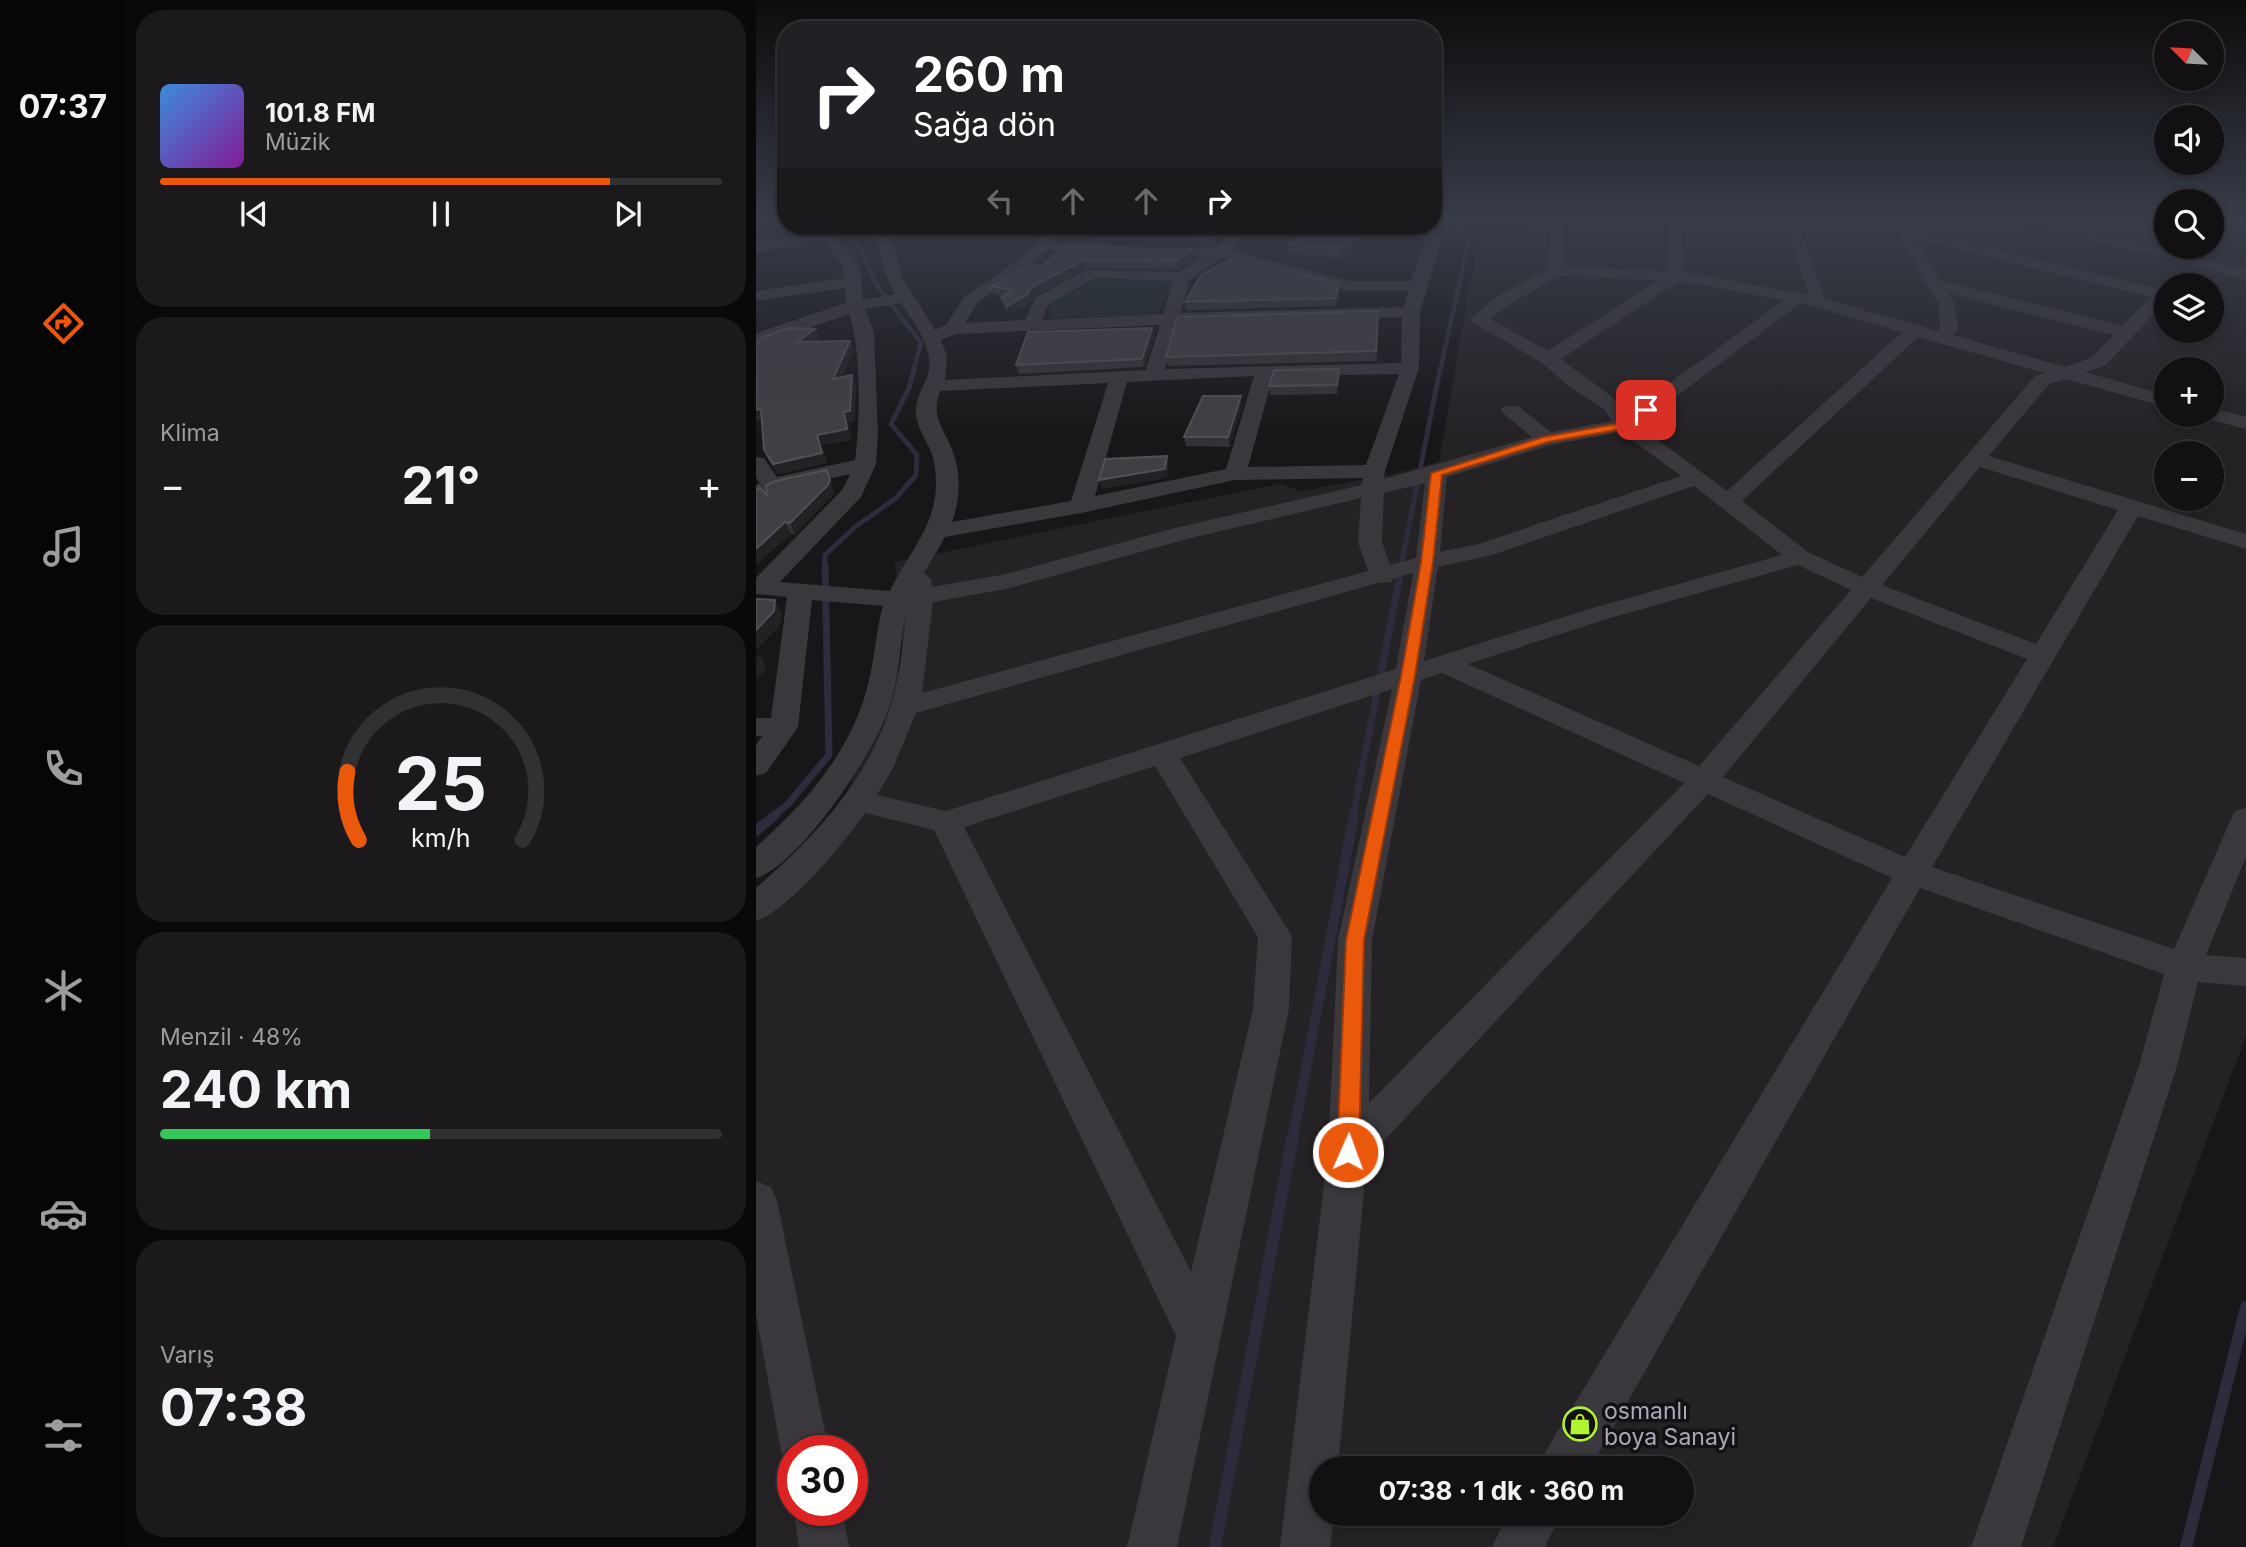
<!DOCTYPE html>
<html lang="tr">
<meta charset="utf-8">
<style>
:root{--surface:#121012;--page:#1b191b;--text:#f1f3f6;--muted:#9c9d9f;--line:#313032;--accent:#ea580c}
body{margin:0;font-family:Inter,sans-serif;background:var(--page);color:var(--text);height:100vh;display:flex;flex-direction:column;font-size:26px;white-space:nowrap}
*{box-sizing:border-box;margin:0}
p{font-size:23px;color:var(--muted)}
.icon{flex:none;width:38px;height:38px;fill:none;stroke:currentColor;stroke-width:2;stroke-linecap:round;stroke-linejoin:round}
.map{position:relative;flex:1;overflow:hidden}
.details{display:flex;flex-direction:column;gap:10px;padding:10px;background:#0a090a;width:630px}
.details>*{flex:none}
.top-card{position:absolute;left:21px;top:21px;width:665px;height:214px;border-radius:28px;box-shadow:0 4px 10px #0003,0 0 0 2px var(--line);background:#202124;color:#fff;overflow:hidden}
.needle{width:46px;rotate:294deg}
.fabs{position:absolute;left:1398px;top:21px;display:grid;gap:14px}
.fabs a{display:grid;place-items:center;width:70px;height:70px;border-radius:50%;background:var(--surface);box-shadow:0 4px 10px #0003,0 0 0 2px var(--line);font-size:35px}
.speed{position:absolute;left:21px;top:1435px;display:flex;gap:14px;font-size:35px;font-weight:700;text-align:center}
.speed>*{display:grid;place-content:center;width:91px;height:91px;border-radius:50%;background:var(--surface);box-shadow:0 4px 10px #0003,0 0 0 2px var(--line);line-height:1}
.speed .limit{border:10px solid #d22;background:#fff;color:#111}
.pin{position:absolute;display:grid;place-items:center;width:60px;height:60px;color:#fff;margin:-30px;border-radius:14px;box-shadow:0 4px 10px #0006}
.me{position:absolute;width:77px;margin:-38px;rotate:2deg;stroke-linejoin:round;filter:drop-shadow(0 0 5px #0008)}
.turn{display:flex;align-items:center;gap:24px;height:147px;padding:0 21px;font-size:32px}
.turn .icon{width:91px;height:91px;stroke-width:2.5}
.turn b{display:block;font-size:49px;line-height:60px}
.lanes{display:flex;align-items:center;height:66px;padding:0 21px;background:#0003;justify-content:center;gap:35px;direction:ltr}
.lanes .off{opacity:.35}
.big{font-size:52px;font-weight:700;line-height:1.1}
.details .tile{flex:1;display:flex;flex-direction:column;justify-content:center;gap:10px;min-width:0;padding:0 24px;border-radius:28px;background:var(--page)}
.details .dial{align-items:center;gap:0}
.dial svg{height:182px;overflow:visible;fill:none;stroke:var(--line);stroke-width:7;stroke-linecap:round;text-anchor:middle}
.dial text{fill:var(--text);stroke:none}
.song{display:flex;align-items:center;gap:21px}
.cover{width:84px;height:84px;border-radius:10px;background:linear-gradient(135deg,hsl(210 70% 55%),hsl(290 70% 35%))}
.played{height:7px;border-radius:4px;background:linear-gradient(90deg,var(--accent) 80%,var(--line) 80%)}
.keys{display:flex;justify-content:space-around;direction:ltr}
.heat{display:flex;justify-content:space-between;align-items:center;font-size:38px;direction:ltr}
.charge{height:10px;border-radius:5px;background:linear-gradient(90deg,#34c759 48%,var(--line) 0)}
.trip{position:absolute;left:553px;top:1456px;width:385px;height:70px;border-radius:35px;background:var(--surface);box-shadow:0 4px 10px #0003,0 0 0 2px var(--line);font-weight:700;line-height:70px;text-align:center}
main{display:flex;flex:1;min-height:0}
.dock{display:flex;flex-direction:column;width:126px;justify-content:space-around;align-items:center;background:#070607;color:var(--muted)}
.dock .icon{width:49px;height:49px}
.dock .active{color:var(--accent)}
.dock b{font-size:32px;color:var(--text)}
.map>svg:first-child{display:block}
.built{fill:#242225;fill-rule:evenodd}
.green{fill:#1c2322}
.lines{fill:none;stroke-linecap:round;stroke-linejoin:round}
.stream-far4{stroke:#2e2c3c;stroke-width:4.5}
.stream-far3{stroke:#2e2c3c;stroke-width:5}
.stream-far2{stroke:#2e2c3c;stroke-width:7}
.stream-far1{stroke:#2e2c3c;stroke-width:10}
.stream{stroke:#2e2c3c;stroke-width:12}
.minor{fill:#3a373d;fill-rule:evenodd}
.wall{fill:#343236}
.shaded-wall{fill:#232124}
.building{fill:#413f44;stroke:#524f56;stroke-width:2}
.route{fill:#ea580c;stroke:#983908;stroke-width:2}
.labels{text-anchor:middle;dominant-baseline:central;stroke-width:7;stroke-linejoin:round;paint-order:stroke}
.near-poi-label{font-size:23px;fill:#aea8b8;stroke:#131113;text-anchor:start}
</style>
<main>
<nav class="dock">
<b>07:37</b>
<svg class="icon active" aria-label="directions" viewBox="0 0 24 24"><path d="M12 3l9 9-9 9-9-9zM9 14v-3h6M13 9l2 2-2 2"/></svg>
<svg class="icon" aria-label="music" viewBox="0 0 24 24"><path d="M9 18V5l10-2v13"/><circle cx="6" cy="18" r="3"/><circle cx="16" cy="16" r="3"/></svg>
<svg class="icon" aria-label="phone" viewBox="0 0 24 24"><path d="M5 4h4l2 5-3 2q2 4 5 5l2-3 5 2v4C11 20 4 13 5 4z"/></svg>
<svg class="icon" aria-label="climate" viewBox="0 0 24 24"><path d="M12 3v18M4 7l16 10M4 17L20 7"/></svg>
<svg class="icon" aria-label="car" viewBox="0 0 24 24"><path d="M5 17H2v-5l4-1 3-4h7l3 4 3 1v5h-3M9 17h6M6 11h13"/><circle cx="7" cy="17" r="2"/><circle cx="17" cy="17" r="2"/></svg>
<svg class="icon" aria-label="filters" viewBox="0 0 24 24"><path d="M4 7h16M4 17h16"/><circle cx="9" cy="7" r="2"/><circle cx="15" cy="17" r="2"/></svg>
</nav>
<section class="details">
<div class="tile">
<div class="song"><i class="cover"></i><div><b>101.8 FM</b><p>Müzik</p></div></div>
<div class="played"></div>
<div class="keys"><svg class="icon" aria-label="previous" viewBox="0 0 24 24"><path d="M18 5L8 12l10 7zM5 5v14"/></svg><svg class="icon" aria-label="pause" viewBox="0 0 24 24"><path d="M8 5v14M16 5v14"/></svg><svg class="icon" aria-label="next" viewBox="0 0 24 24"><path d="M6 5l10 7-10 7zM19 5v14"/></svg></div>
</div>
<div class="tile"><p>Klima</p>
<div class="heat"><a>−</a><b class="big">21°</b><a>+</a></div>
</div>
<div class="tile dial"><svg viewBox="0 0 100 80">
<path d="M14 69A42 42 0 1 1 86 69"/>
<path d="M14 69A42 42 0 0 1 9 39" stroke="#ea580c"/>
<text x="50" y="56" font-size="32" font-weight="700">25</text>
<text x="50" y="72" font-size="11">km/h</text>
</svg></div>
<div class="tile"><p>Menzil · 48%</p><b class="big">240 km</b><div class="charge"></div></div>
<div class="tile"><p>Varış</p><b class="big">07:38</b></div>
</section>
<div class="map">
<svg width="1490" height="1547" viewBox="0 0 1490 1547">
<rect width="100%" height="100%" fill="#181618"/>
<path class="built" d="M817,218L834,223L902,218H1410V247H1456V218H1490V1036L1297,1547H0V899L73,836L148,658L139,562L523,484L546,491L637,474L683,462L723,233L778,227L782,220ZM1410,285H1456V331H1410ZM1410,369H1456V415H1410ZM1410,453H1456V499H1410ZM37,1451H96V1510H37ZM565,1468H926V1514H565Z"/>
<path class="green" d="M342,280L412,282L417,283L402,314L293,319V309L297,303Z"/>
<g class="lines">
<g class="stream-far4">
<path d="M678,218L702,229L712,244L684,371"/>
<path d="M107,226L99,239L122,287L165,343L157,371"/>
</g>
<g class="stream-far3">
<path d="M69,566V555L99,527L140,498L160,475L161,455L135,424L153,388L158,369"/>
<path d="M645,566L684,369"/>
</g>
<g class="stream-far2">
<path d="M17,816L32,804L73,755L69,565"/>
<path d="M597,816L646,565"/>
</g>
<g class="stream-far1">
<path d="M0,831L19,815"/>
<path d="M537,1137L598,815"/>
</g>
<g class="stream">
<path d="M459,1547L537,1135"/>
<path d="M1430,1547L1490,1307"/>
</g>
<g class="minor">
<path d="M920,218L925,222L928,272L1053,295L1026,218H1040L1069,299L1182,331L1184,328L1183,304L1138,232L1141,229L1146,227L1403,289L1410,286V300L1349,366L1329,372L1410,395V407L1310,379L1293,384L1233,456L1490,534V549L1382,516L1176,867L1418,949L1475,819L1479,811L1490,808V857L1450,955L1490,958V986L1442,982L1421,1066L1265,1547H1215L1383,1066L1408,974L1164,888L834,1468H783L790,1451L1136,878L952,794L611,1159L582,1468H565V1514H578L574,1547H524L572,1152L582,940L636,689L424,758L536,936L533,1009L421,1547H371L420,1336L178,830L109,813C89,842 32,911 0,921V888C61,835 118,774 138,694C145,667 147,640 150,614C143,645 144,678 133,708C118,753 45,864 0,878V847C51,802 98,748 113,680C119,656 120,630 127,606L56,600L42,727L10,773L0,776V745L6,736H0V718H15L31,597L0,594V578L87,489L94,474L23,490L0,501V485L4,483L0,478V457L8,458L21,477L99,460C104,420 106,351 93,314L0,347V334L6,331L90,303L89,288L0,301V291L88,278L87,266L67,241L0,253V243L66,232L71,226H85L79,236L103,265L107,300L139,294L128,271L118,226H132L146,277L179,330L190,325L209,296L255,265L279,244L280,226H294L295,241L349,243L357,248L349,253L291,250L267,271L221,303L209,323L269,320L279,298L330,270L423,272L447,256L399,255L391,250L394,247H460L481,226H496L475,250L592,281H655L669,241L664,231L653,229L651,226H677L685,241L664,312L663,368L629,471L628,479L776,437L748,414L745,410L748,406H762L795,432L856,421L849,410L814,387L786,363L713,320L740,297L792,269L795,224H805L807,227L808,266L912,271L911,222ZM1158,239L1395,297L1366,326L1185,281ZM466,257L592,291H652L648,307L424,313L434,279ZM803,276L903,280L792,351L734,319L752,305ZM339,278L417,281L407,314L286,320L292,305ZM923,281L1028,300L871,414C856,391 826,377 805,359ZM1192,293L1358,335L1335,358L1309,367L1197,335L1202,329L1199,304ZM145,303C158,323 181,351 171,377C167,388 160,397 160,411C159,429 175,444 178,462C188,519 157,544 134,591L24,582L105,497L120,464L122,436L118,333L109,309ZM1045,303L1146,332L971,491L882,425ZM646,317L645,363L409,369L421,324ZM404,325L390,370L189,380L191,356L185,340L200,334ZM1162,337L1289,373L1279,376L1106,577L1052,552L986,501ZM643,374L610,465L492,467L517,376ZM498,376L470,469L339,496L371,382ZM352,383L315,501L196,522C205,498 205,470 195,447C186,426 175,416 184,391ZM865,432L925,476L722,544L684,552L691,477L795,445ZM1224,467L1362,510L1280,644L1126,585ZM607,478L606,485L419,528L250,574L176,587L175,579L168,573L189,537L325,513L479,480ZM669,483L660,558L634,565L626,542L628,493ZM938,486L1026,555L833,609L668,661L682,567L736,555ZM605,498L602,542L612,571L166,693L177,602L250,589L435,538ZM1042,565L1095,590L943,766L712,664L851,619ZM657,573L640,669L190,811L121,795L137,768L160,713L622,583L635,582L637,579ZM1115,598L1271,659L1149,857L967,777ZM686,673L928,783L613,1103L616,940L665,680ZM399,766L502,937L497,1009L435,1272L208,827Z"/>
<path d="M1251,218H1278L1490,270V280L1426,262L1253,221Z"/>
<path d="M1456,218H1469L1461,228L1456,229Z"/>
<path d="M1456,408L1490,417V429L1449,418L1447,415H1456Z"/>
<path d="M0,1181L15,1187L21,1201L73,1451H37V1470L32,1468L25,1451L0,1314Z"/>
<path d="M37,1508L86,1510L93,1547H43Z"/>
<path d="M752,1514H805L789,1547H736Z"/>
</g>
</g>
<g class="wall">
<path d="M314,226H438L468,235L459,244L318,239Z"/>
<path d="M629,229L586,258L533,254L532,244Z"/>
<path d="M310,246L439,258L422,269L329,268L278,296L274,303L253,314L248,307L245,298L248,296L238,294L236,286L286,266Z"/>
<path d="M582,284L583,293L580,306L430,310L429,302Z"/>
<path d="M622,320L621,361L412,366L410,357Z"/>
<path d="M59,329L63,338L58,342L94,341L98,351L86,377L100,385L98,421L92,422L95,440L66,445L71,463L22,474L13,460L8,450L6,420Z"/>
<path d="M398,336L388,367L263,374L260,365Z"/>
<path d="M583,369L584,378L581,394L514,395L513,386Z"/>
<path d="M486,406L474,447L430,446L428,437Z"/>
<path d="M71,470L75,481L78,492L76,496L39,534H35L11,495Z"/>
</g>
<g class="shaded-wall">
<path d="M618,226H629V229L586,258L585,248Z"/>
<path d="M467,228L468,235L459,244L458,237Z"/>
<path d="M437,250L439,258L422,269L421,261Z"/>
<path d="M327,260L329,268L278,296L274,303L253,314L251,306L276,287Z"/>
<path d="M582,284L583,293L580,306V298Z"/>
<path d="M622,311V320L621,361L620,351Z"/>
<path d="M396,328L398,336L388,367L386,359Z"/>
<path d="M59,329L63,338L45,352L41,342Z"/>
<path d="M94,341L98,351L81,389L77,379Z"/>
<path d="M583,369L584,378L581,394V385Z"/>
<path d="M96,375L100,385L98,421L92,422L95,440L66,445L71,463L22,474L17,464L61,435L88,412Z"/>
<path d="M485,396L486,406L474,447L472,437Z"/>
<path d="M5,409L10,419L0,422V410Z"/>
<path d="M411,456L413,465L411,478L346,489L343,480Z"/>
<path d="M71,470L75,481L78,492L76,496L39,534L34,523Z"/>
<path d="M29,522L35,534L0,565V549Z"/>
<path d="M19,600L26,614L25,624L0,650V630Z"/>
<path d="M4,655L11,668L0,680V659Z"/>
</g>
<g class="building">
<path d="M314,226H438L467,228L458,237L316,231Z"/>
<path d="M562,226H618L585,248L532,244Z"/>
<path d="M310,246L437,250L421,261L327,260L276,287L271,295L251,306L245,298L256,290L236,286L277,264L286,266Z"/>
<path d="M481,256L582,284L580,298L429,302L445,275Z"/>
<path d="M622,311L620,351L410,357L421,317Z"/>
<path d="M32,328L59,329L41,342L94,341L77,379L96,375L94,411L88,412L91,429L61,435L66,453L17,464L8,450L5,409L0,410V343L7,337Z"/>
<path d="M396,328L386,359L260,365L272,332Z"/>
<path d="M583,369L581,385L513,386L518,370Z"/>
<path d="M447,396H485L472,437H428Z"/>
<path d="M411,456L409,469L343,480L349,459Z"/>
<path d="M71,470L74,481L72,485L34,523L29,522L0,549V490L4,488L11,495L10,485L19,481Z"/>
<path d="M0,599L19,600L18,611L0,630Z"/>
</g>
<linearGradient id="sky" x2="0" y2="1"><stop stop-color="#0d0c0d"/><stop offset="0.5" stop-color="#373c48"/><stop offset="1" stop-color="#373c48" stop-opacity="0"/></linearGradient>
<rect width="1490" height="435" fill="url(#sky)"/>
<path class="route" d="M890,406L894,407V412L873,428L792,442L686,475L677,562L659,676L608,940L603,1152L600,1159L592,1162L585,1159L581,1152L590,940L645,676L665,562L675,473L787,437L865,423Z"/>
<defs>
<symbol id="shop-ring" viewBox="-11 -11 22 22"><circle r="9.5" fill="#131113" stroke="#b0f630" stroke-width="1.5"/><path d="M-5-2.5h2.3a2.7 3.5 0 0 1 5.4 0H5L5.5 6h-11ZM-1.5-2.5h3a1.5 2.3 0 0 0-3 0Z" fill="#b0f630"/></symbol>
</defs>
<g fill-rule="evenodd">
<use href="#shop-ring" x="805" y="1405" width="38" height="38"/>
</g>
<g class="labels">
<g class="near-poi-label">
<text x="848" y="1411">osmanlı<tspan x="848" dy="26">boya Sanayi</tspan></text>
</g>
</g>
</svg>
<div class="fabs">
<a><svg class="needle" viewBox="-14 -14 28 28"><path d="M0-13l5 13h-10z" fill="#e53935"/><path d="M0 13l5-13h-10z" fill="#9c9d9f"/></svg></a>
<a><svg class="icon" aria-label="sound" viewBox="0 0 24 24"><path d="M4 9h4l5-4v14l-5-4H4zM17 9q2 3 0 6"/></svg></a>
<a><svg class="icon" aria-label="search" viewBox="0 0 24 24"><circle cx="10" cy="10" r="6"/><path d="M15 15l6 6"/></svg></a>
<a><svg class="icon" aria-label="layers" viewBox="0 0 24 24"><path d="M12 4l9 5-9 5-9-5zM3 14l9 5 9-5"/></svg></a>
<a>+</a>
<a>−</a>
</div>
<div class="speed"><div class="limit">30</div></div>
<div class="pin" style="left:890px;top:410px;background:#d93025"><svg class="icon" aria-label="arrive" viewBox="0 0 24 24"><path d="M6 21V4h12l-3 4 3 4H6"/></svg></div>
<svg class="me" style="left:592px;top:1152px" viewBox="-20 -20 40 40"><circle r="17" fill="#ea580c" stroke="#fff" stroke-width="3"/><path d="M0-11L8 9 0 5-8 9z" fill="#fff"/></svg>
<div class="trip">07:38 · 1 dk · 360 m</div>
<div class="top-card">
<div class="turn"><svg class="icon" aria-label="right" viewBox="0 0 24 24"><path d="M7 20v-9h11M14 6l5 5-5 5"/></svg><div><b>260 m</b>Sağa dön</div></div>
<div class="lanes"><svg class="icon off" aria-label="left" viewBox="0 0 24 24"><path d="M17 20v-9H6M10 6l-5 5 5 5"/></svg><svg class="icon off" aria-label="ahead" viewBox="0 0 24 24"><path d="M12 20V5M6 11l6-6 6 6"/></svg><svg class="icon off" aria-label="ahead" viewBox="0 0 24 24"><path d="M12 20V5M6 11l6-6 6 6"/></svg><svg class="icon" aria-label="right" viewBox="0 0 24 24"><path d="M7 20v-9h11M14 6l5 5-5 5"/></svg></div>
</div>
</div>
</main>
